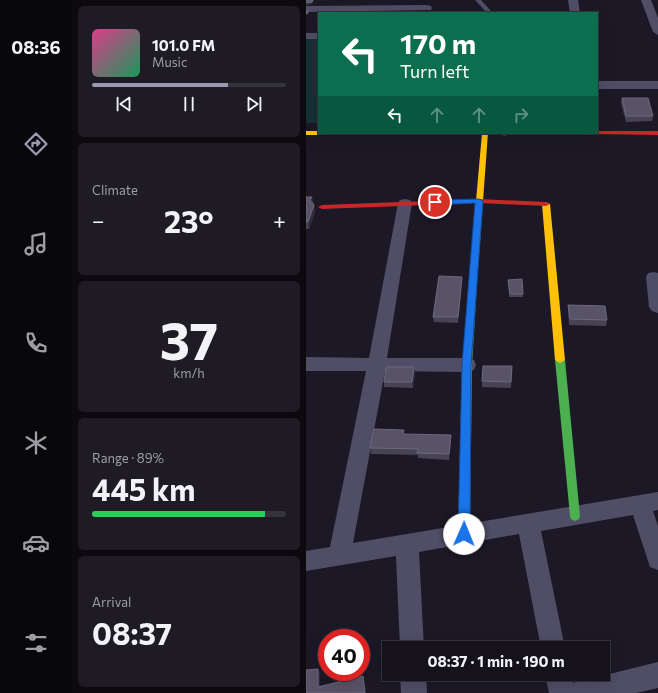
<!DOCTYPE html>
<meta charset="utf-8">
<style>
:root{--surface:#15121c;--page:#1e1b25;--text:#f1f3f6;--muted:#9d9ea3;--line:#34323b;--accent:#9d99b2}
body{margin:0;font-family:Commissioner,sans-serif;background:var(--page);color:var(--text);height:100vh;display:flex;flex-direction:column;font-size:15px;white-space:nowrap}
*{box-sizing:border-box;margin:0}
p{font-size:13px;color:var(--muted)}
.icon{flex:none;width:22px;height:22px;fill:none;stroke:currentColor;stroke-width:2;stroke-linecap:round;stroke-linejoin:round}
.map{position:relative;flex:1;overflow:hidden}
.sheet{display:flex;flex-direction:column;gap:6px;padding:6px;background:#0c0a0f;width:234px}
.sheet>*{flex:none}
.banner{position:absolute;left:12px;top:12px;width:280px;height:122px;border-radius:0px;box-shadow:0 4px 16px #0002,0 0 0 1px var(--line);background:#0b6e4f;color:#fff;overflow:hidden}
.speed{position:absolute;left:12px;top:629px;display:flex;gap:8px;font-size:20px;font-weight:700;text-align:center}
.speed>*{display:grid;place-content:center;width:52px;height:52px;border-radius:50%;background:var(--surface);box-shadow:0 4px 16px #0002,0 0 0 1px var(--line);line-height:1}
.speed .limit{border:6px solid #d22;background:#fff;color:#111}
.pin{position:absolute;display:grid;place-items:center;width:34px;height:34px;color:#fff;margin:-17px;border:2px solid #fff;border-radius:50%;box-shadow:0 1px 4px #0007}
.me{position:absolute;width:44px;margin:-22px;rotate:1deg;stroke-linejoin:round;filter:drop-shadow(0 0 3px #0008)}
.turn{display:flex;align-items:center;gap:14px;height:84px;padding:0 16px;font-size:18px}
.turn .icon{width:52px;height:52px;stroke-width:2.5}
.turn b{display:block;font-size:28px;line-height:34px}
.lanes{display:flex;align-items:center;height:38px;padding:0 16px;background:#0003;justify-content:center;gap:20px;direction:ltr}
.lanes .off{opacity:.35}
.big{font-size:30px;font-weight:700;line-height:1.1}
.sheet .card{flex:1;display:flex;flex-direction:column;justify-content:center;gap:6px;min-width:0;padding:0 14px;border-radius:6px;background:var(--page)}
.sheet .dial{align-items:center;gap:0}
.dial b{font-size:52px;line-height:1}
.song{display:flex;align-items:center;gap:12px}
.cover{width:48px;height:48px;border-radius:6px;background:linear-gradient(135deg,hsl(330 70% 55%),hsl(150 70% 35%))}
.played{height:4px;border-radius:2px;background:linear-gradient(90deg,var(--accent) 70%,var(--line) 70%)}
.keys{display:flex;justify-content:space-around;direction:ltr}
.heat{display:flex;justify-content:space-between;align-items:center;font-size:22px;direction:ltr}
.charge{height:6px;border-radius:3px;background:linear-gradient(90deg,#34c759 89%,var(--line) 0)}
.trip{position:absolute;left:76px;top:641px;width:228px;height:40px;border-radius:0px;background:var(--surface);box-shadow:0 4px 16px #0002,0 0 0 1px var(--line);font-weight:700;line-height:40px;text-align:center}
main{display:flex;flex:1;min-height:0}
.dock{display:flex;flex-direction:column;width:72px;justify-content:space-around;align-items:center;background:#08070b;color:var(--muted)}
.dock .icon{width:28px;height:28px}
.dock .active{color:var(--accent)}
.dock b{font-size:18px;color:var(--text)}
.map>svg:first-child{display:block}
.green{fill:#163134}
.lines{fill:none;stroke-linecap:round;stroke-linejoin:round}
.lane{fill:#504e66;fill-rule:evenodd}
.street{fill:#504e66;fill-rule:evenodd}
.fast{fill:#4caf50;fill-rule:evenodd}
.slow{fill:#ffc107;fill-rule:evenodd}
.jam{fill:#c62828;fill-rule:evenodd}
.wall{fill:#474354}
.shaded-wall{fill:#2f2b3a}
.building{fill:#585366;stroke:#6d697e}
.route{fill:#1a73e8;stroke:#114b97}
</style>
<main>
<nav class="dock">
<b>08:36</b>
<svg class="icon active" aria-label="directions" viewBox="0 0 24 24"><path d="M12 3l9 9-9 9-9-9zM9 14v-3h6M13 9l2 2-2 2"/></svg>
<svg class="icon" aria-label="music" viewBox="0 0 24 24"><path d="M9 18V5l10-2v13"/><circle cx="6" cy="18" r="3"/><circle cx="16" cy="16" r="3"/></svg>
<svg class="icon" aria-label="phone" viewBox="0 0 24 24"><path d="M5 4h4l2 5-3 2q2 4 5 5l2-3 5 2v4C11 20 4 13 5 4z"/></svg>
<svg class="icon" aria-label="climate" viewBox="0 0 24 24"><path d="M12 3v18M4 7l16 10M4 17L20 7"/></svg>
<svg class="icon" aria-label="car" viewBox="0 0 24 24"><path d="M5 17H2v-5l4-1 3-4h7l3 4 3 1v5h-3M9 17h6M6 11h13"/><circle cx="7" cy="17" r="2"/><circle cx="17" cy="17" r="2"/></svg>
<svg class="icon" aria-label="filters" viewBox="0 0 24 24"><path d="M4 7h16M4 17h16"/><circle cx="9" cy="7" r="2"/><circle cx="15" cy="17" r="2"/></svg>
</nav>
<section class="sheet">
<div class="card">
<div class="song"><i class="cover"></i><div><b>101.0 FM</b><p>Music</p></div></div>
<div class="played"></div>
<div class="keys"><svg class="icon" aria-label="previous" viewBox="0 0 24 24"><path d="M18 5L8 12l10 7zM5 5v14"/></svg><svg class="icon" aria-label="pause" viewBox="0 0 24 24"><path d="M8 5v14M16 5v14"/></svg><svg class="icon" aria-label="next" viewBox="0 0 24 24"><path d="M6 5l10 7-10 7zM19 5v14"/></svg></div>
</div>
<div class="card"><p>Climate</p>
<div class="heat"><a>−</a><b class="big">23°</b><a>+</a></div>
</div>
<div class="card dial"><b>37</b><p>km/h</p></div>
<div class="card"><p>Range · 89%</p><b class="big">445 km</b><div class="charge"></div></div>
<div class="card"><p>Arrival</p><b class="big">08:37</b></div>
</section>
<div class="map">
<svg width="352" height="693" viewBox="0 0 352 693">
<rect width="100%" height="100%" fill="#1c1826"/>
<rect class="green" x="0" y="39" width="13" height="84"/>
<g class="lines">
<path class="lane" d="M169,0H175L185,11V13H181Z"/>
<g class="street">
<path d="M262,0H272L274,13H264Z"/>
<path d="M335,0H345L352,18V35L347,32Z"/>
<path d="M121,5L125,6L126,8L125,10L0,12V6Z"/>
<rect x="0" y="33" width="13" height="6"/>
<rect x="291" y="81" width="61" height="8"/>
<path d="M99,199L104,200L106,203L81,358H161L168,360L170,365L168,370L161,372L79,371L47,543L352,492V510L347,511L352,526V570L344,567L327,515L235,531L259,648H235L213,534L113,552L118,648H94L90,556L0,571V551L24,547L60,371H0V357L63,358L92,203L94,200Z"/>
<path d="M348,272L352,273V313L346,311L343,307L340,277L342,273Z"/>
<path d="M352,662V688L330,693H243L239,674H265L267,683Z"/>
<path d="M94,674H120L121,693H95Z"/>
</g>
<g class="fast">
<path d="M168,266L172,269L166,365L164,534L162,538L158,539L154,538L152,534L156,365L164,269Z"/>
<path d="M254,357L259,360L274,516L273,519L269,521L265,519L264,516L249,360Z"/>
</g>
<g class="slow">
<path d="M0,131H13V133H161L158,135H0Z"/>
<path d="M176,133H182L172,269L168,272L164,269Z"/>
<path d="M190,133H207C203,136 194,136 190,133Z"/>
<path d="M237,202H240L244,204L259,360L254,363L249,360L236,204Z"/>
</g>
<g class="jam">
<path d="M291,131H352V135L289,134L288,133H291Z"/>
<path d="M173,199L240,202L244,204L240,206L173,203L16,209L12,207L16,205Z"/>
</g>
</g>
<g class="wall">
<path d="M316,98L347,116L346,121L320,122L315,103Z"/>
<path d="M0,197L8,204L9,212L3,229H0Z"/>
<path d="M202,280L217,294V297H203Z"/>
<path d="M156,283L152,323L128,322L127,317Z"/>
<path d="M262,305L301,320L300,326L263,325L262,311Z"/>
<path d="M206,366L205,388L176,387V381Z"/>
<path d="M108,367L109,373L107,388L78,387V382Z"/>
<path d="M98,430V434L145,441L143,460L112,458V455L65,454L64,448Z"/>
</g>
<g class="shaded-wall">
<path d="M7,0H8L6,4L0,6V3Z"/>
<path d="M6,197L8,204L6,207L4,200Z"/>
<path d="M8,205L9,212L3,229L2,222Z"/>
<path d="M156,277V283L152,323V317Z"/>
<path d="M108,367L109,373L107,388L106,382Z"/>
<path d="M145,435V441L143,460V454Z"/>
<path d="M12,669L14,673V691L12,687Z"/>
<path d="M57,676L58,681L60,693H59Z"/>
</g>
<g class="building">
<path d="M0,0H7L6,2L0,3Z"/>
<path d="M0,11H3L1,14H0Z"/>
<path d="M316,98H342L347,116H320Z"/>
<path d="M0,197H6L4,200L8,205L2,222H0Z"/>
<path d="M133,276L156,277L152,317H127Z"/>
<path d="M216,279L217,294H204L202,280Z"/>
<path d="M262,305L299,306L301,320L264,319Z"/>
<path d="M177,366H206L205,382L176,381Z"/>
<path d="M80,367H108L106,382H78Z"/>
<path d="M68,429L98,430L97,434L145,435L143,454L111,453L112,449L64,448Z"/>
<path d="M12,669V687L57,676L59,693H0V670Z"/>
</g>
<path class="route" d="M173,199L177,201L165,365L164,534L162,538L158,539L154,538L152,534L156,365L169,203L129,205L125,202L129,200Z"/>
</svg>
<div class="speed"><div class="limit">40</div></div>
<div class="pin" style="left:129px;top:202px;background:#d93025"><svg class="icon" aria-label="arrive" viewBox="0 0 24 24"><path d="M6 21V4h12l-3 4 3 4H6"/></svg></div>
<svg class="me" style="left:158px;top:534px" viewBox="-20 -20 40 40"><circle r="19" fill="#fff"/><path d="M0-13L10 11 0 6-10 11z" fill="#1a73e8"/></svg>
<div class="trip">08:37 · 1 min · 190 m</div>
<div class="banner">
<div class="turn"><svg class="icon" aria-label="left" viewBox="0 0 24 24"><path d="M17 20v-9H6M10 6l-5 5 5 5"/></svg><div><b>170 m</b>Turn left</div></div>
<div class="lanes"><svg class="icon" aria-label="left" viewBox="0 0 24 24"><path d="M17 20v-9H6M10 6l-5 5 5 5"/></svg><svg class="icon off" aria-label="ahead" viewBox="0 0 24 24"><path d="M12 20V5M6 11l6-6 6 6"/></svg><svg class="icon off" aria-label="ahead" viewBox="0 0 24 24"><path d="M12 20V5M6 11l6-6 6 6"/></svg><svg class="icon off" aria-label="right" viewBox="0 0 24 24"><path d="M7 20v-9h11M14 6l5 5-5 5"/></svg></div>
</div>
</div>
</main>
